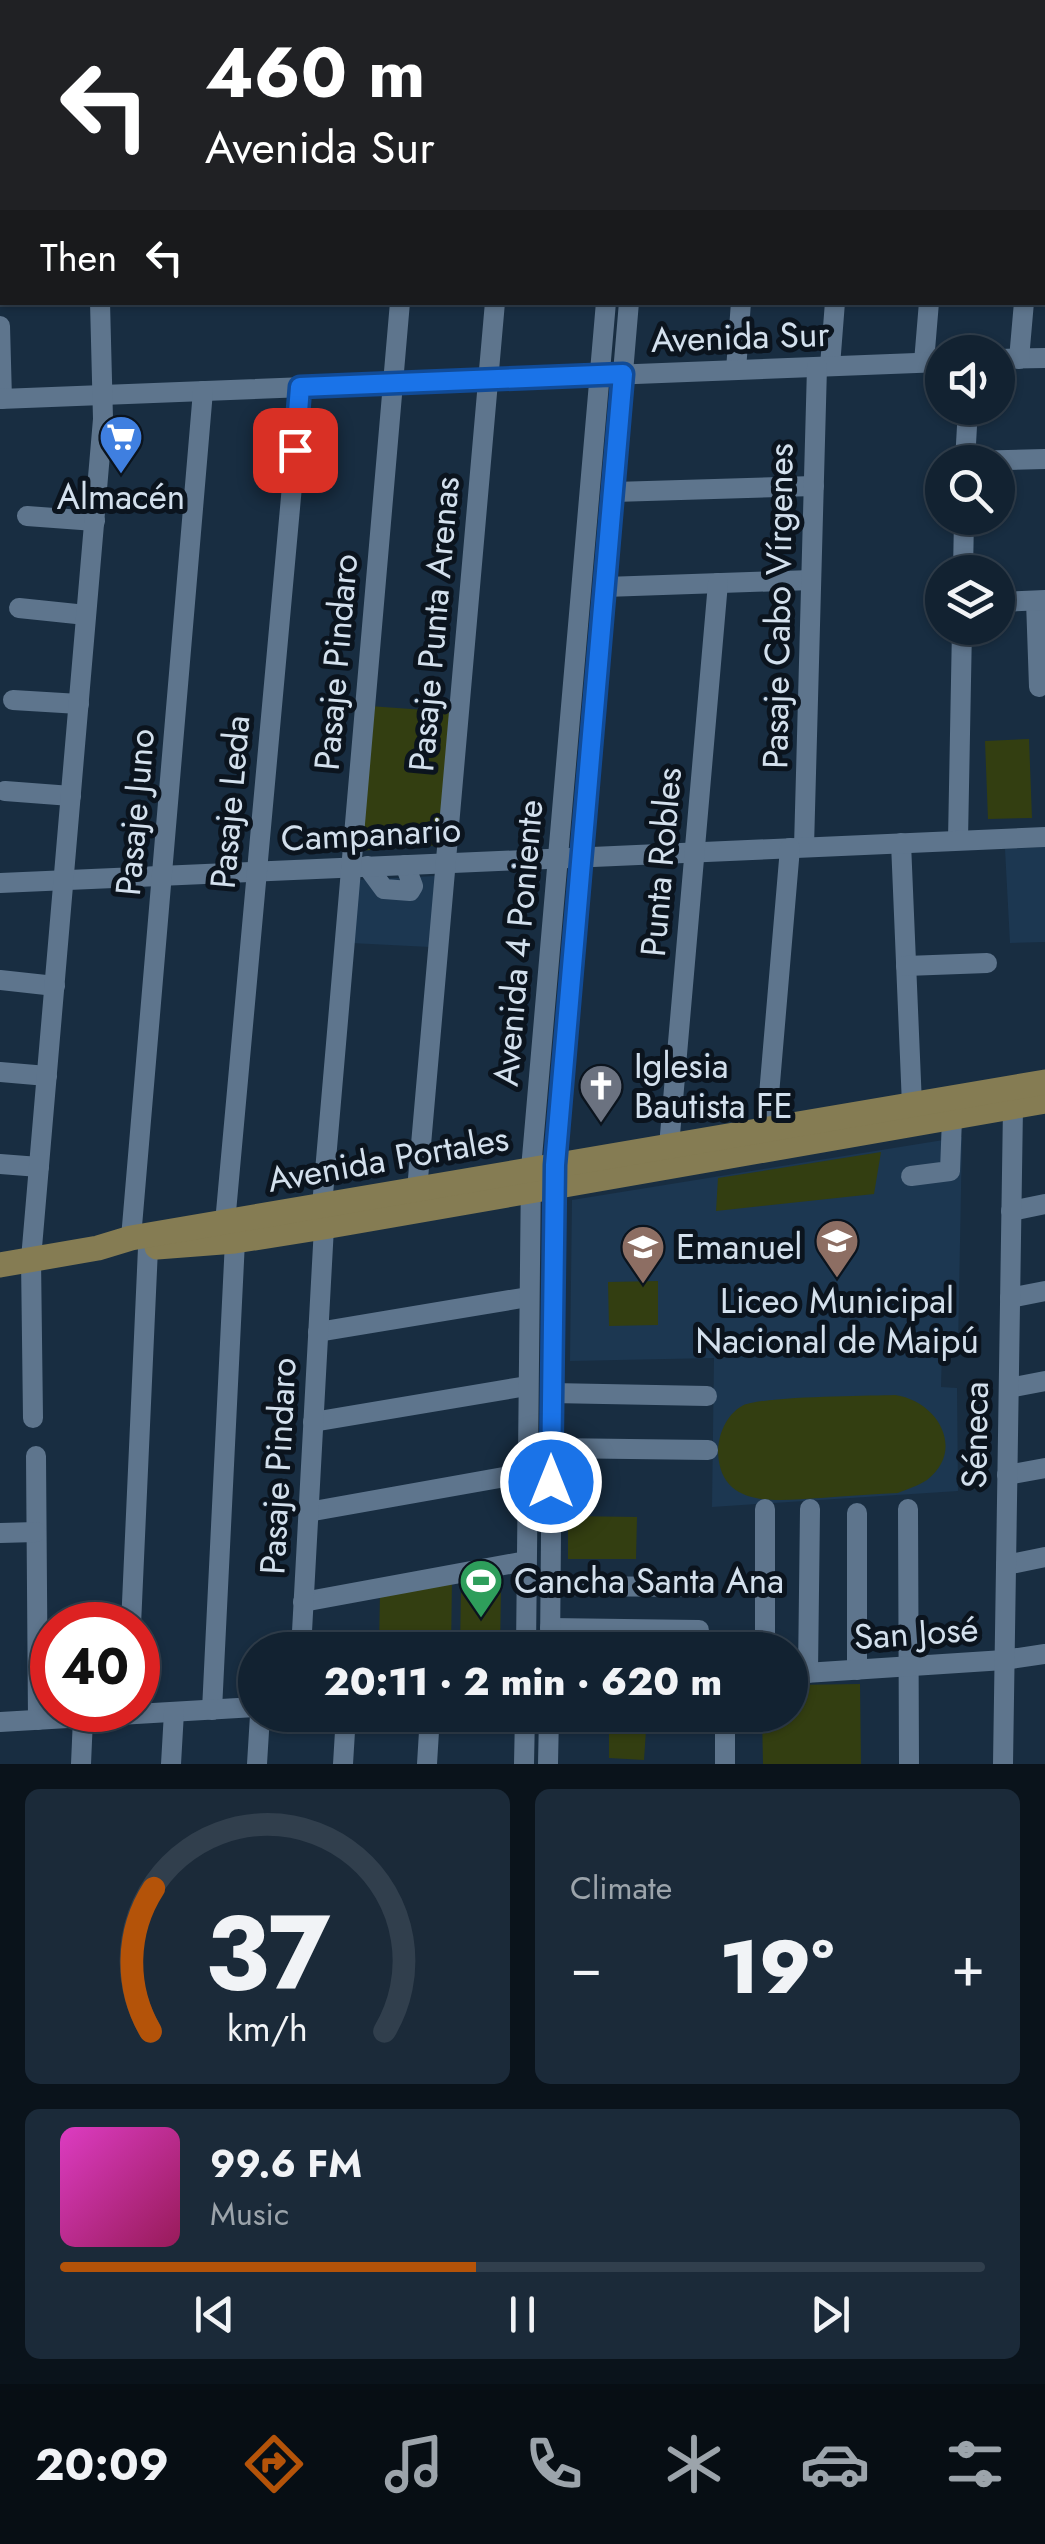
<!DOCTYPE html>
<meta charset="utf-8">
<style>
:root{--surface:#122231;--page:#1b2a39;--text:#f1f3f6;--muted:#9ca4ab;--line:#313f4d;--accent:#b45309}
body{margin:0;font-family:Jost,sans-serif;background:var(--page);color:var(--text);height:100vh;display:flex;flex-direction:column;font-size:38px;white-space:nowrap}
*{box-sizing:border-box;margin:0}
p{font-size:32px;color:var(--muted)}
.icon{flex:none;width:55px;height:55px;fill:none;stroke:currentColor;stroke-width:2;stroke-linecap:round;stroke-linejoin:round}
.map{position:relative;height:1764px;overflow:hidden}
.drawer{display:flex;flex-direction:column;gap:25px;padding:25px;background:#0a131b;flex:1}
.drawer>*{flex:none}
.guide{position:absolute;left:0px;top:0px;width:1045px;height:305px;box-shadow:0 2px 8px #0004,0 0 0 2px var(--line);background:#202124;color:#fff;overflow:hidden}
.tools{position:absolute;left:925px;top:335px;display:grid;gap:20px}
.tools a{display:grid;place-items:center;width:90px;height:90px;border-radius:50%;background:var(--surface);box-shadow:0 2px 8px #0004,0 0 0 2px var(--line);font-size:50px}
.speed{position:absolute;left:30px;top:1602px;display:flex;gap:20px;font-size:50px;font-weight:700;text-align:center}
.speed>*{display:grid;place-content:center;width:130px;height:130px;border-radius:50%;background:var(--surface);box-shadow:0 2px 8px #0004,0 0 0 2px var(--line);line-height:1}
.speed .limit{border:15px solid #d22;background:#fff;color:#111}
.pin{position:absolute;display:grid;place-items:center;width:85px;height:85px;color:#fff;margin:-42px;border-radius:20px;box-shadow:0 5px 15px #0006}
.me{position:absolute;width:110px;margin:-55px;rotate:0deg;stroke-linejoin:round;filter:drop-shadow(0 0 8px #0008)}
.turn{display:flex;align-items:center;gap:35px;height:210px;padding:0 40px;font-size:45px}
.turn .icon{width:130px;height:130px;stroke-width:2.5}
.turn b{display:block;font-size:70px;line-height:85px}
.then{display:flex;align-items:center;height:95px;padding:0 40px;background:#0003;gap:20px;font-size:38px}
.big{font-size:75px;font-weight:800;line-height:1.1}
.drawer .widget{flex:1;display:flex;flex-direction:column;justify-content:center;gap:15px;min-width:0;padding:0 35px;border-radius:15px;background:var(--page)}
.drawer .dial{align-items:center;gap:0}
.dial svg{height:260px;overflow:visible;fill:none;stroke:var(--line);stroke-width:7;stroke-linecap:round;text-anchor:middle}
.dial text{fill:var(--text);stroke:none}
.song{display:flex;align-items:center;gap:30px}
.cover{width:120px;height:120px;border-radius:15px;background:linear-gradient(135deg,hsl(310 70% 55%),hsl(330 70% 35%))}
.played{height:10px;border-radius:5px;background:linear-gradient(90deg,var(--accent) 45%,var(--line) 45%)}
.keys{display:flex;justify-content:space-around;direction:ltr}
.heat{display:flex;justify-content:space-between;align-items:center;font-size:55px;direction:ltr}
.drawer .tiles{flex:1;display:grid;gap:25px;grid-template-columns:1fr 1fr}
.widget:last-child{grid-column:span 2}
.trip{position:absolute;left:238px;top:1632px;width:570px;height:100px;border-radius:50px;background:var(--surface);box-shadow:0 2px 8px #0004,0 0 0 2px var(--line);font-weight:800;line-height:100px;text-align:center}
.dock{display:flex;height:160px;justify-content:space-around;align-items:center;background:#070e14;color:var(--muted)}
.dock .icon{width:70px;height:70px}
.dock .active{color:var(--accent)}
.dock b{font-size:45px;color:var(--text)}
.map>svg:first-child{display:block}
.built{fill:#1c3751}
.green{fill:#333e11}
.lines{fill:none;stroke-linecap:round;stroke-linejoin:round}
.minor{stroke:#5e758d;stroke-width:20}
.major{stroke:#857c53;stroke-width:25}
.route-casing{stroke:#114b97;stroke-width:25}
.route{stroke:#1a73e8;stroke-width:18}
.labels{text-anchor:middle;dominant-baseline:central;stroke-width:10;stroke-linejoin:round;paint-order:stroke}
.street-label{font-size:35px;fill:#d3e0ed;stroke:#0b141e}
.poi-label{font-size:35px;fill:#d3e0ed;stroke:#0b141e;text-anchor:start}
</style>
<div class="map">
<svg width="1045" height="1764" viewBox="0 0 1045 1764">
<rect width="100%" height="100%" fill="#182d41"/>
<g class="built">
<path d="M1045,847V942L1010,943L1005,849Z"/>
<path d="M435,876L430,947L351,943L357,880Z"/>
<path d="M962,1137L958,1348L942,1349L941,1387L957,1388L958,1491L712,1507L714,1358L570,1361L572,1200Z"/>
</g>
<g class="green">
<path d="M369,706L453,712L443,845L357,851Z"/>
<path d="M1029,739L1032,818L988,819L985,741Z"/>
<path d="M881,1152L874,1194L716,1211L718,1178Z"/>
<path d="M658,1281V1325L609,1326L608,1282Z"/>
<path d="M895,1395C938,1401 966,1450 927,1480C918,1486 907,1489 898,1493C872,1494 847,1496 821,1498C781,1500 720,1511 718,1452C718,1435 726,1415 742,1406C760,1396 867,1396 895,1395Z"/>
<path d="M568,1516L637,1517L636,1559H568Z"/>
<path d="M452,1578L451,1650H379L380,1592Z"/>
<path d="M461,1588H501L500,1650H460Z"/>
<path d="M860,1684L861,1764H763L762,1715H790V1685Z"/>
<path d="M609,1715H647L644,1760L609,1758Z"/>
</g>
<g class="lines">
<g class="minor">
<path d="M89,0V2"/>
<path d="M336,0V2"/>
<path d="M939,0V2"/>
<path d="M606,2L610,0"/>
<path d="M631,2V0"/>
<path d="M654,2V0"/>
<path d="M1032,2V0"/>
<path d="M1042,87L1045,61"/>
<path d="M0,89H2"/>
<path d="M0,326L2,399"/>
<path d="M998,359L1045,358"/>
<path d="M1019,359L1024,302"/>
<path d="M924,362L929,302"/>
<path d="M830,366L835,302"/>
<path d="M736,370L741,302"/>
<path d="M0,399L942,362"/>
<path d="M965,461L1045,459"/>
<path d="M965,462L968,408"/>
<path d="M614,492L814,486"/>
<path d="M27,516L95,521"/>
<path d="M963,572L964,518"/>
<path d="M605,587L811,580"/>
<path d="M1036,601L1039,687"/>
<path d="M998,602L1045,600"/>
<path d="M19,608L86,615"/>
<path d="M13,700L79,704"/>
<path d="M5,791L71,796"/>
<path d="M958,840L962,628"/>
<path d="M901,843L912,1105"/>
<path d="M804,847L817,367"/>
<path d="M367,866L384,889L410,891L413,886L405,865"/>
<path d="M0,883L1045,837"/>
<path d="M906,966L987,963"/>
<path d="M0,980L55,986"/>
<path d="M0,1072L47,1076"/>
<path d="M766,1130L790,848"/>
<path d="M669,1146L718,583"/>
<path d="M0,1164L39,1167"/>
<path d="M911,1176L950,1171L952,1118"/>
<path d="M417,1190L495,302"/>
<path d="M322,1206L400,302"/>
<path d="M1011,1211L1045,1204"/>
<path d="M225,1223L301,387"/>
<path d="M131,1238L203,391"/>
<path d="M1010,1298L1045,1291"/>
<path d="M318,1332L528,1297"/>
<path d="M1009,1388L1045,1381"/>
<path d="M552,1393L707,1396"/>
<path d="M33,1418L31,1259L103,419L100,302"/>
<path d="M313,1422L527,1386"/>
<path d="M552,1448L708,1450"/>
<path d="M36,1456L38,1720"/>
<path d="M1007,1475L1045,1468"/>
<path d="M908,1509L909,1764"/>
<path d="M308,1512L527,1473"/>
<path d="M857,1513V1670"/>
<path d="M0,1533L36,1532"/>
<path d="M1006,1565L1045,1557"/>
<path d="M550,1586L703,1587"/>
<path d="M303,1602L526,1561"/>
<path d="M131,1625L148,1248"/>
<path d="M550,1628L699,1630"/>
<path d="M301,1650L324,1227"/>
<path d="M526,1650L531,1169L606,302"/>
<path d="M550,1650L554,1186L629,302"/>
<path d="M765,1650V1509"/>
<path d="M808,1673L810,1509"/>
<path d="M790,1674L1004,1660L1045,1654"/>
<path d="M212,1710L235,1241"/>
<path d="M725,1715V1764"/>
<path d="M0,1722L255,1707"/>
<path d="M81,1764L83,1718"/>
<path d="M171,1764L174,1712"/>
<path d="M257,1764L260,1715"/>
<path d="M343,1764L346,1715"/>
<path d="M427,1764L430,1715"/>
<path d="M524,1764L525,1715"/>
<path d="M548,1764L549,1715"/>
<path d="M1003,1764L1013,1107"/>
</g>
<g class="major">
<path d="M157,1247L235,1241L324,1227L1045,1101"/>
<path d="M0,1265L98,1248L131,1238L1045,1082"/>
</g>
</g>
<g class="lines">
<defs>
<path id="route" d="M295,450L300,387L623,374L555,1165L551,1482"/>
</defs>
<use href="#route" class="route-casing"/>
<use href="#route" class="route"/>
</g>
<defs>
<symbol id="supermarket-pin" viewBox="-11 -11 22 30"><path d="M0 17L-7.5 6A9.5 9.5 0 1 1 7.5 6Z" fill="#3f7fe0" stroke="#0b141e"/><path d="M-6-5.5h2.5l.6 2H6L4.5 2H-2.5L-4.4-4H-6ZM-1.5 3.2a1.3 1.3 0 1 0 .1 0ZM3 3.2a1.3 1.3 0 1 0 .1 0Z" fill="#fff"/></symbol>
<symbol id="church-pin" viewBox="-11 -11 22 30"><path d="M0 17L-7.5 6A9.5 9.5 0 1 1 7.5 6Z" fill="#6b7280" stroke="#0b141e"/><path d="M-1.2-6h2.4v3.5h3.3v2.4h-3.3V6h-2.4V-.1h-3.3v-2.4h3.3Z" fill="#fff"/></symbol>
<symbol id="school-pin" viewBox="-11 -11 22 30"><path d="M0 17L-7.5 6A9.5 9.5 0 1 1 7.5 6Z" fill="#8d6e63" stroke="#0b141e"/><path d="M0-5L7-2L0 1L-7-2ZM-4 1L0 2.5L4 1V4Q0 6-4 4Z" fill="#fff"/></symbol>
<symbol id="stadium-pin" viewBox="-11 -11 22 30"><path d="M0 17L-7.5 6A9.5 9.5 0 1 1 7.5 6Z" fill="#2e9e5b" stroke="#0b141e"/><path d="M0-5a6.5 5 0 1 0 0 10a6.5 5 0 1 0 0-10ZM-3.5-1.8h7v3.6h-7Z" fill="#fff"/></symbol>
</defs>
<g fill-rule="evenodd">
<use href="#supermarket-pin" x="96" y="412" width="50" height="68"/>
<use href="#church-pin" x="576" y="1061" width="50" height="68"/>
<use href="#school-pin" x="812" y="1216" width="50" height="68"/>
<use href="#school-pin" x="618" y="1222" width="50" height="68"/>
<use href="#stadium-pin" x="456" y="1556" width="50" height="68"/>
</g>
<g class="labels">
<g class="street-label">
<text transform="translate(740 337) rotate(-2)">Avenida Sur</text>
<text transform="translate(778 606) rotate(-89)">Pasaje Cabo Vírgenes</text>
<text transform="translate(434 624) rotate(-85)">Pasaje Punta Arenas</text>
<text transform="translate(336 662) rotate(-85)">Pasaje Pindaro</text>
<text transform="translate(230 802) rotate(-85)">Pasaje Leda</text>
<text transform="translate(135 812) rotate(-85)">Pasaje Juno</text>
<text transform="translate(371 834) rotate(-3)">Campanario</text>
<text transform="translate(661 862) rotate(-85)">Punta Robles</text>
<text transform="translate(518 943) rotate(-85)">Avenida 4 Poniente</text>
<text transform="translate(388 1159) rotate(-10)">Avenida Portales</text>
<text transform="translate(975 1435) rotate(-89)">Séneca</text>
<text transform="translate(278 1466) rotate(-87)">Pasaje Pindaro</text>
<text transform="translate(916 1633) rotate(-4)">San José</text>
</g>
<g class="poi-label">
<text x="121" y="497" text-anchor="middle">Almacén</text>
<text x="634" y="1066">Iglesia<tspan x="634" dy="40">Bautista FE</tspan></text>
<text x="676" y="1247">Emanuel</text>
<text x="837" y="1301" text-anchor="middle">Liceo Municipal<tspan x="837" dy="40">Nacional de Maipú</tspan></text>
<text x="514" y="1581">Cancha Santa Ana</text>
</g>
</g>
</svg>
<div class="tools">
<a><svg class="icon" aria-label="sound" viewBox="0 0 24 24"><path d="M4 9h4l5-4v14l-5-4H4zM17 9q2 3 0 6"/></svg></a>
<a><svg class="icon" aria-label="search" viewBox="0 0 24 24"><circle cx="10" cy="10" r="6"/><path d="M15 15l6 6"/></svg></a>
<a><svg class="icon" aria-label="layers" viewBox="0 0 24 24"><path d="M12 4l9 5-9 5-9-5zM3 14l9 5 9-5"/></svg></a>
</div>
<div class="speed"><div class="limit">40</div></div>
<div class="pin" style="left:295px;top:450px;background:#d93025"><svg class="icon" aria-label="arrive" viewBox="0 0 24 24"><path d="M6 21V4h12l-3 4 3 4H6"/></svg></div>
<svg class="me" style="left:551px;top:1482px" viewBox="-20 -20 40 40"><circle r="17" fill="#1a73e8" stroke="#fff" stroke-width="3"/><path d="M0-11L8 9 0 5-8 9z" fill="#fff"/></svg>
<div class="trip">20:11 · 2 min · 620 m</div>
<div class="guide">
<div class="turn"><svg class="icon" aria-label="left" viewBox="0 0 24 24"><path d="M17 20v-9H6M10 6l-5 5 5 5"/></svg><div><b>460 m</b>Avenida Sur</div></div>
<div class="then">Then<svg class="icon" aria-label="left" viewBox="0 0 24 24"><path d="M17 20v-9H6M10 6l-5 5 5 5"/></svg></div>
</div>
</div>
<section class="drawer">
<div class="tiles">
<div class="widget dial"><svg viewBox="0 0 100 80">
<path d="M14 69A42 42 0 1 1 86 69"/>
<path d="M14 69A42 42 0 0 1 15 25" stroke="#b45309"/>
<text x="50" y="56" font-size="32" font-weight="700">37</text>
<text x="50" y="72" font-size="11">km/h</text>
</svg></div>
<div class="widget"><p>Climate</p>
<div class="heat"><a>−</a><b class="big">19°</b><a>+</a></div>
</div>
<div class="widget">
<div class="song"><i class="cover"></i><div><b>99.6 FM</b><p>Music</p></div></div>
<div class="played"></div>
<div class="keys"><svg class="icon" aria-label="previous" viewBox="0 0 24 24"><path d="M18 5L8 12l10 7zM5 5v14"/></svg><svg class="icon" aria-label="pause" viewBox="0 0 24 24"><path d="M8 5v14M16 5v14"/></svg><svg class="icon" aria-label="next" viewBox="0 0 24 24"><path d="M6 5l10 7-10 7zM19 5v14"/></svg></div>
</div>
</div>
</section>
<nav class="dock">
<b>20:09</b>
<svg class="icon active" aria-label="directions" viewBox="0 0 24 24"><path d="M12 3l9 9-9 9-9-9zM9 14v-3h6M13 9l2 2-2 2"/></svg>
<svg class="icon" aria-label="music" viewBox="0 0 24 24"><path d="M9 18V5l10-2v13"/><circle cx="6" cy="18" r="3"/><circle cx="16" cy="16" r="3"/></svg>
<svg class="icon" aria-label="phone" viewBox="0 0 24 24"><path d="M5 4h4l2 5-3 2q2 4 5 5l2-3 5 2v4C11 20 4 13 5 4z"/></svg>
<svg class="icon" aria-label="climate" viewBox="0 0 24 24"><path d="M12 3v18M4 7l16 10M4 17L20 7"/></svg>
<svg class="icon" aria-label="car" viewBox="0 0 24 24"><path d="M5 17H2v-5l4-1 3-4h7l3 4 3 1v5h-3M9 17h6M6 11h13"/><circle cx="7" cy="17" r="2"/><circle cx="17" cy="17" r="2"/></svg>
<svg class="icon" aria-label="filters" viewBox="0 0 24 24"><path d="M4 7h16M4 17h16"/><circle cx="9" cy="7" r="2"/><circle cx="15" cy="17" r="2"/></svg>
</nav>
